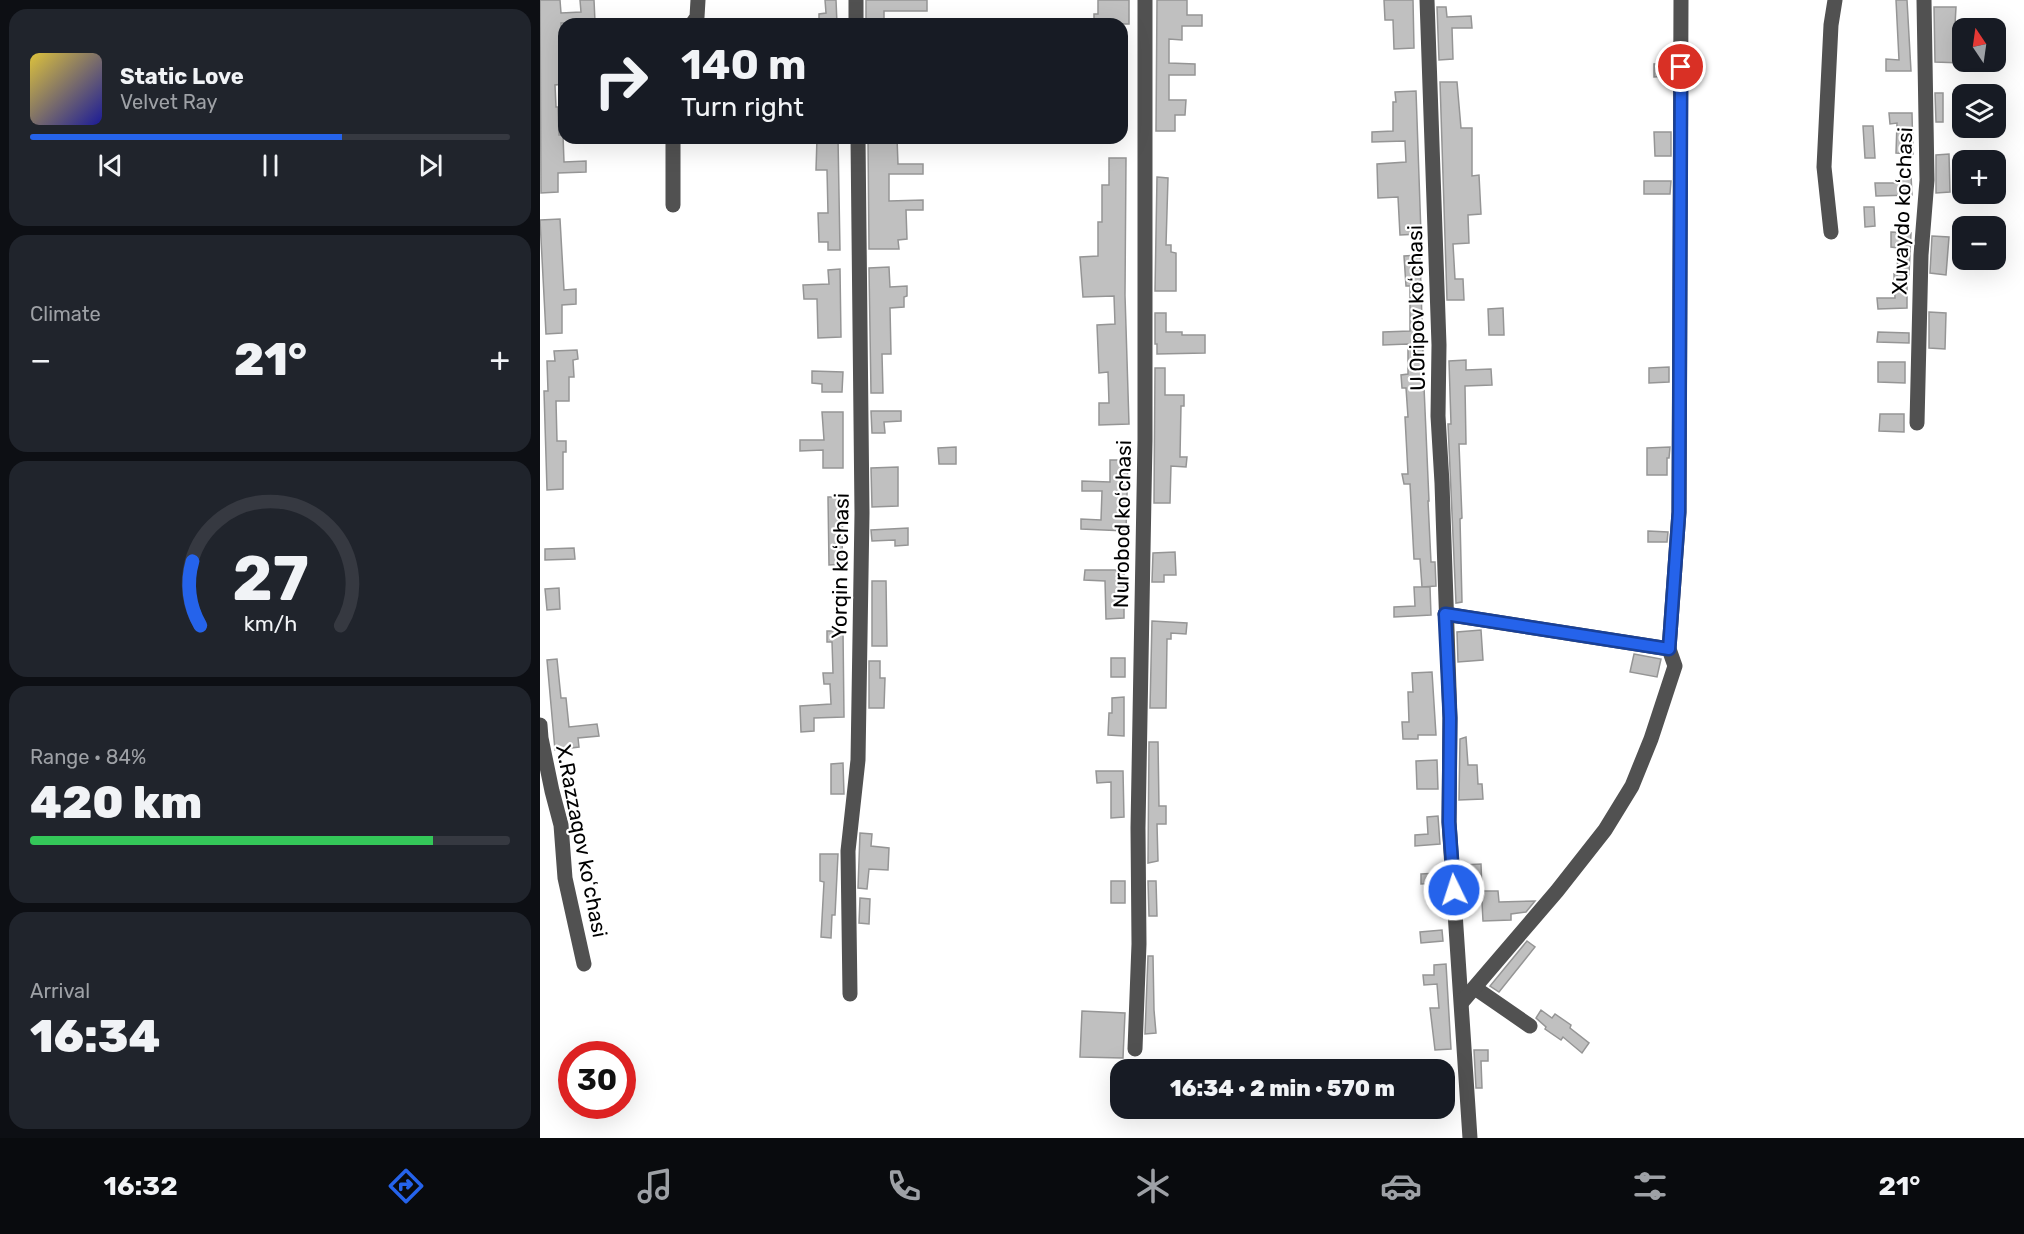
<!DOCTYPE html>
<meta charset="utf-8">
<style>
:root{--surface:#171b24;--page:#20242c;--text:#f1f3f6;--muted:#9ea1a6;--line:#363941;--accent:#2563eb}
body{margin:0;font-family:Rubik,sans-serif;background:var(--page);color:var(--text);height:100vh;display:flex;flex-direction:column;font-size:22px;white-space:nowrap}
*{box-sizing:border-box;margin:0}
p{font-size:20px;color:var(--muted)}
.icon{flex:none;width:33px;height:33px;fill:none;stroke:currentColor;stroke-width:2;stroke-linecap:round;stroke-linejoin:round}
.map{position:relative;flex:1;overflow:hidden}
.panel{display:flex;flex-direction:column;gap:9px;padding:9px;background:#0d0f14;width:540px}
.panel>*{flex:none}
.top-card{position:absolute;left:18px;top:18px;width:570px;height:126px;border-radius:18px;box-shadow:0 6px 24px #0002;background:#171b24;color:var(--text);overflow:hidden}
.needle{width:39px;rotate:347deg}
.buttons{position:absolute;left:1412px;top:18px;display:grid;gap:12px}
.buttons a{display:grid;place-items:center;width:54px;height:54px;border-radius:12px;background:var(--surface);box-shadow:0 6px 24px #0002;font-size:30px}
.speed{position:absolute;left:18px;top:1041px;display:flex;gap:12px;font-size:30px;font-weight:700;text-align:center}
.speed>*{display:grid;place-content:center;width:78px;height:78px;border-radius:50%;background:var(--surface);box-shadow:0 6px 24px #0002;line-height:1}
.speed .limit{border:9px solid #d22;background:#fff;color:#111}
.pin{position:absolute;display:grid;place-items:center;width:51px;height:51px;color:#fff;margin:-26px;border:3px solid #fff;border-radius:50%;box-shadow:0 2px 6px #0007}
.me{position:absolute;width:66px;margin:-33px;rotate:356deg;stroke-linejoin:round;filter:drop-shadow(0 0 4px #0008)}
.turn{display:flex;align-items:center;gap:21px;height:126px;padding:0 24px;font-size:27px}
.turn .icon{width:78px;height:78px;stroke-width:2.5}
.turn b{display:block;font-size:42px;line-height:51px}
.big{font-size:45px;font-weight:800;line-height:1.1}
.panel .card{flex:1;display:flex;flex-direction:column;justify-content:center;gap:9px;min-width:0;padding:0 21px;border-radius:18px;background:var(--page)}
.panel .dial{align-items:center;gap:0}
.dial svg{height:156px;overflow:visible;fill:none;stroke:var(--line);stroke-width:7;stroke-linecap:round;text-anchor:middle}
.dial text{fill:var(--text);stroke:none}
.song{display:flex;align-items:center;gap:18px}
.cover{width:72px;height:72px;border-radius:9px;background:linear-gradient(135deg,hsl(50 70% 55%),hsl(240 70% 35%))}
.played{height:6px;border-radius:3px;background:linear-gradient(90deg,var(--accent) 65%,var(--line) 65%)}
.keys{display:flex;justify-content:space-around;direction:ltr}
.heat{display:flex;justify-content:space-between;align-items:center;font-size:33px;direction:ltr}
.charge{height:9px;border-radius:4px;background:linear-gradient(90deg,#34c759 84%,var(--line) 0)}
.trip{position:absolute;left:570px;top:1059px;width:345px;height:60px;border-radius:18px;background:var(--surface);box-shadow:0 6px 24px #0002;font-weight:800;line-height:60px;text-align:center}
.tab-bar{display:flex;height:96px;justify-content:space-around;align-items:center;background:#090b0e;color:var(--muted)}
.tab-bar .icon{width:42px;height:42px}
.tab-bar .selected{color:var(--accent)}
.tab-bar b{font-size:27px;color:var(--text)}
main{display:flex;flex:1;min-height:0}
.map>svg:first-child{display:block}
.building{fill:#c0c0c0;stroke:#959595;stroke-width:1.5}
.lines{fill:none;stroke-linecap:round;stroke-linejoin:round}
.minor{stroke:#515151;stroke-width:15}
.route-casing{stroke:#184099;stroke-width:15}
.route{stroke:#2563eb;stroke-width:10}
.labels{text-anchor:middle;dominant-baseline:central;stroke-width:4.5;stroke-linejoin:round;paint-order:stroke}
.street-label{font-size:21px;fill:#000;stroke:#fff}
</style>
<main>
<section class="panel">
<div class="card">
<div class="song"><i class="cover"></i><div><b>Static Love</b><p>Velvet Ray</p></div></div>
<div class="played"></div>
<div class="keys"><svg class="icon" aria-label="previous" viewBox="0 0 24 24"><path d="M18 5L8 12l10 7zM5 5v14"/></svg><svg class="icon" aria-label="pause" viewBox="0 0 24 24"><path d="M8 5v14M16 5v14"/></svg><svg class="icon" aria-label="next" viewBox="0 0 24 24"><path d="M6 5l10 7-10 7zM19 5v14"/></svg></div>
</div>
<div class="card"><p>Climate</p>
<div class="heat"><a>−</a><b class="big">21°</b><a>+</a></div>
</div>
<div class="card dial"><svg viewBox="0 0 100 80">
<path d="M14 69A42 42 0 1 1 86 69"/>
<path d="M14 69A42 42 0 0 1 10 36" stroke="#2563eb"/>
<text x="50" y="56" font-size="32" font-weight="700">27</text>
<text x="50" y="72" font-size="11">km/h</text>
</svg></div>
<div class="card"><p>Range · 84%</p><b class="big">420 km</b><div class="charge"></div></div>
<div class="card"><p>Arrival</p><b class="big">16:34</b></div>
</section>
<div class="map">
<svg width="1484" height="1138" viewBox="0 0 1484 1138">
<rect width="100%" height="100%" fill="#fff"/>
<g class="building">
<path d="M0,0H20L21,13L41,12L40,0H54L55,22L21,23L24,84L15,85L16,107H18L19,135H23L24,162L46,161V172L18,173V192L1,193Z"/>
<path d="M285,0H296L297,24H279V14L286,13Z"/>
<path d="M326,0H387V11H344V24H326Z"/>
<path d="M558,0H589V24H554V14H558Z"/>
<path d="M617,0H647V15H662V26H642V40L629,39V63L655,64V75H629V100H646L645,115H635V131H616Z"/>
<path d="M844,0H873L874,48L854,49L853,20H845Z"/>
<path d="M1356,0H1367L1371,71H1346V59L1359,60Z"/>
<path d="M897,7H906L907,17L931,16L932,28H912L913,59L899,60Z"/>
<path d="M1394,7H1416L1415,25H1422V63L1395,62Z"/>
<path d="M1128,63L1129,76L1114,77V64Z"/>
<path d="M900,82H917L921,128H932V176L939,175L941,214L928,215L929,243L913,244L915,279H923L924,300H907Z"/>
<path d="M876,91L881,234L860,235L858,197L838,198L837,164L866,162L865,141L832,142V132L853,131V102H856L855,92Z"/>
<path d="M1395,93H1403V122H1396Z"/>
<path d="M1349,113H1372L1373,154L1356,153L1357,123L1350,124Z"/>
<path d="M1323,126H1333L1335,158H1325Z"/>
<path d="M1114,132H1131V156H1115Z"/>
<path d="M277,138H298L300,250H288V242H279L278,213H288L287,170H276Z"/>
<path d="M328,138H357L358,164H383V174H349V201L383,200V210H366L367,239L358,240L359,249H329Z"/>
<path d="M1409,154L1410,192L1396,193V155Z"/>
<path d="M569,158H586L585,295L589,424L559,425V403H569L568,372L559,373L557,325L575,324L574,296L543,297L540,257L558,256V222H562V185H569Z"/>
<path d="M1360,175H1371L1372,195L1336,196L1335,183H1360Z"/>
<path d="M617,177L628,178L626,245H631V252L636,253V291H615Z"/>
<path d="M1104,181H1131L1130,194H1104Z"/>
<path d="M1324,207H1334L1335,226L1325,227Z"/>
<path d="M20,219L24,290L36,289V304L22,305V333L6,334L0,220Z"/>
<path d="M1351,232L1371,233L1369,275H1367V308L1338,309L1337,298H1355L1354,274L1357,275L1358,248L1351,247Z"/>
<path d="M1392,236L1409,237L1406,275L1390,273Z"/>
<path d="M880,255L884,387L889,501H888L891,562H895L896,586L882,587L880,559H874L870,484H864L862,474H868L865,417H868L866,388H862L861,375L868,374V344L843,345V332L870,331V286H866L864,256Z"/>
<path d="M349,267L350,287L367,286V296L364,297V307L350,308L351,354H342L343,393H331L329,268Z"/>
<path d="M300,269L301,337L278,338L277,299H264L263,285L289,284L288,270Z"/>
<path d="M963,308L964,335H949L948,309Z"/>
<path d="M1389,312L1406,313L1405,349L1389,348Z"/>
<path d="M615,313H626V332H642V335H665V353L617,354V344H615Z"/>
<path d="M1338,332L1369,333V343L1337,342Z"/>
<path d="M37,350L38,359L33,360L34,377H29V401H16L17,441H26V452H23V489L7,490L4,391H8L7,361H15L14,351Z"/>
<path d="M926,360V370L951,369L952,385L925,386L926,444H919L922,518L920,519L922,602L916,603L908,424H911L909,361Z"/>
<path d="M1338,362H1365V383L1338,382Z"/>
<path d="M1129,367V382L1109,383V368Z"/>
<path d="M615,368H625V395H644V406H641L640,457H647L646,467L631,466L630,503H614Z"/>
<path d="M272,371L303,372L302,392H282V384L272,383Z"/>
<path d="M331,411H361V421L344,422L345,433H332Z"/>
<path d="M282,412H303V468H283V450L260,451V440H284Z"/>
<path d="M1340,414H1364V432L1339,431Z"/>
<path d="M416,447V464H399L398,448Z"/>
<path d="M1130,447L1129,458H1127V475H1107V448Z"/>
<path d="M570,460H588L586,531L541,529V519L561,520L562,491H542V481L570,482Z"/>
<path d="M358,467V506L332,507L331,468Z"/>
<path d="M288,497H303L302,564L289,565Z"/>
<path d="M368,528V545L355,546V540L332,541L331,530Z"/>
<path d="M1108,531L1128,532L1127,542H1108Z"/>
<path d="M34,548L35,559L5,560V549Z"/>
<path d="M635,552L636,575H624V582H612L613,553Z"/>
<path d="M545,570H584V618L566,619L565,581L544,580Z"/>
<path d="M332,581H346L347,646H332Z"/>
<path d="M874,587H890L891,615L854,617V607L875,606Z"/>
<path d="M19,588L20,609L7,610L5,589Z"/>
<path d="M612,621L647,623L646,634L631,633V639H627L626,708H610Z"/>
<path d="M941,630L943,660L918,662L917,632Z"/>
<path d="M287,631H303L304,717L274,718V731L261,732L260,706L291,704L290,684H284L283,673H293L292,642H287Z"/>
<path d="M1094,654L1121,659L1117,677L1090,672Z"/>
<rect x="571" y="658" width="14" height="19"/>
<path d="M17,659L21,698H26L29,727L57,724L59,736L38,738L39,747L15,750L7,660Z"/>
<path d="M329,661H340V678H345L344,708H329Z"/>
<path d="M892,672L896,735H878V739H863L862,722H869L868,692H873L872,673Z"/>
<path d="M584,697V736L568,735L569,713H572V698Z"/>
<path d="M926,737L928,765H937L938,784H942L943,799L919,800L920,739Z"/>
<path d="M609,742H618L619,806H626V824H617L618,861L608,863Z"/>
<path d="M897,760L898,789H877L876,761Z"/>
<path d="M303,763L304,794H291V764Z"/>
<path d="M556,771H583L584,817L571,818V782L557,783Z"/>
<path d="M898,816L900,844L875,846V835L888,834L887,817Z"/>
<path d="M320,833L332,834L331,846L349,848L348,870L329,869L327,889L318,888Z"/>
<path d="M280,854H298L295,915H292L291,938L281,937L284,882L280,881Z"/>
<path d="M941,864L942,891H958L959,902L995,901L986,912L971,914V920L943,921L942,902L924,903L922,865Z"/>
<path d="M899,873V883L881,884V874Z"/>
<rect x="571" y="881" width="14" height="22"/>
<path d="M608,881H616L617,916H609Z"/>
<path d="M320,898L330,899L329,924L319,923Z"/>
<path d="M902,930L903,941L881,943L880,932Z"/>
<path d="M987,941L995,947L959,992L950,986Z"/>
<path d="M608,956H613L614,1010L616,1033L605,1034Z"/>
<path d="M906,964L911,1049L895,1050L890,1008H899L897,984L884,985L883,975H894V965Z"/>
<path d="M1001,1010L1012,1018L1015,1014L1031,1025L1030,1028L1049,1043L1042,1053L1023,1037L1021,1040L1005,1029L1006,1027L996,1018Z"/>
<path d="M542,1011L585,1013L583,1058L540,1057Z"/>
<path d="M934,1050H948V1061H941L942,1088H936Z"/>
</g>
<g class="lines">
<g class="minor">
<path d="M316,0V24"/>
<path d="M887,0L899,345L898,416L902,483L910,718L909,822L930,1138"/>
<path d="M152,24L157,17L158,0"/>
<path d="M133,205V138"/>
<path d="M1291,232L1284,167L1291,25L1295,0"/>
<path d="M1377,423L1381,255L1387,180L1384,0"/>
<path d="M905,614L1129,649"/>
<path d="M0,725L1,738L12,791L21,825L25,878L44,964"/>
<path d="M935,988L990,1026"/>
<path d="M310,994L308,851L318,760L322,513L318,138"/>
<path d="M922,1002L1017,891L1065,830L1092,786L1111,739L1135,666L1129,649L1139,512L1141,0"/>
<path d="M595,1049L599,944L598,828L605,440V0"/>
</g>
</g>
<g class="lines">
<defs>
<path id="route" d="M914,890L909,822L910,718L905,614L1129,649L1139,512L1141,67"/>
</defs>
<use href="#route" class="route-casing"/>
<use href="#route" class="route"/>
</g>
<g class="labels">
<g class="street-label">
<text transform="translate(1362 211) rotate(-88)">Xuvaydo koʻchasi</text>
<text transform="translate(876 308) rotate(-91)">U.Oripov koʻchasi</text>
<text transform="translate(582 524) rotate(-89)">Nurobod koʻchasi</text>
<text transform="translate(300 566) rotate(-89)">Yorqin koʻchasi</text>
<text transform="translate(42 841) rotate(79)">X.Razzaqov koʻchasi</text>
</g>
</g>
</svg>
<div class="buttons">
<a><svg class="needle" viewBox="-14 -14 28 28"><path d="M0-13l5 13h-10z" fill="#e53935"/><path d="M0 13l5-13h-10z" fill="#9ea1a6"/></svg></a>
<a><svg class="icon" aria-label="layers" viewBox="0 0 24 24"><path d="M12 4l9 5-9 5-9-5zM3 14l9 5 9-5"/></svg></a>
<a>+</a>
<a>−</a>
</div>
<div class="speed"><div class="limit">30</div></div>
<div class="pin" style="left:1141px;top:67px;background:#d93025"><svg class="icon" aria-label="arrive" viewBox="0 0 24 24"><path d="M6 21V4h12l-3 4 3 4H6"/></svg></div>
<svg class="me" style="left:914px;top:890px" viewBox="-20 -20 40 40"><circle r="17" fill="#2563eb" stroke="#fff" stroke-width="3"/><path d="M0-11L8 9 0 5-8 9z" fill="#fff"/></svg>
<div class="trip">16:34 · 2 min · 570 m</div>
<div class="top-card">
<div class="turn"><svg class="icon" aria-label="right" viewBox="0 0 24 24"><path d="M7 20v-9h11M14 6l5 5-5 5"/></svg><div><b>140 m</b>Turn right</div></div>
</div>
</div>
</main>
<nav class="tab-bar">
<b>16:32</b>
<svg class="icon selected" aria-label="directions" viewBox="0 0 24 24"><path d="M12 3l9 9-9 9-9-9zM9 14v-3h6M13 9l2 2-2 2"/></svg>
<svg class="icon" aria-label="music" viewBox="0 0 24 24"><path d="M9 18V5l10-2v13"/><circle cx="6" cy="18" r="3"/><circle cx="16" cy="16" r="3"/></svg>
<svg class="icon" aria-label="phone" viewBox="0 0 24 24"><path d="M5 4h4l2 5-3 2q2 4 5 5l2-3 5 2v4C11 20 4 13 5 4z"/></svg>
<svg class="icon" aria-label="climate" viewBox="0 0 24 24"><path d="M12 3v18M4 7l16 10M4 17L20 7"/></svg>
<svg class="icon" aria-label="car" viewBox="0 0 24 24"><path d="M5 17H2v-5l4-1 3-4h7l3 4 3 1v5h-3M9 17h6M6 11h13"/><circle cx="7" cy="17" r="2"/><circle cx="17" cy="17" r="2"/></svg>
<svg class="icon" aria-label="filters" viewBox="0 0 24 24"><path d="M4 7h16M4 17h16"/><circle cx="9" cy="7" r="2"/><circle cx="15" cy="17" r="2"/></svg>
<b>21°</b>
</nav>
